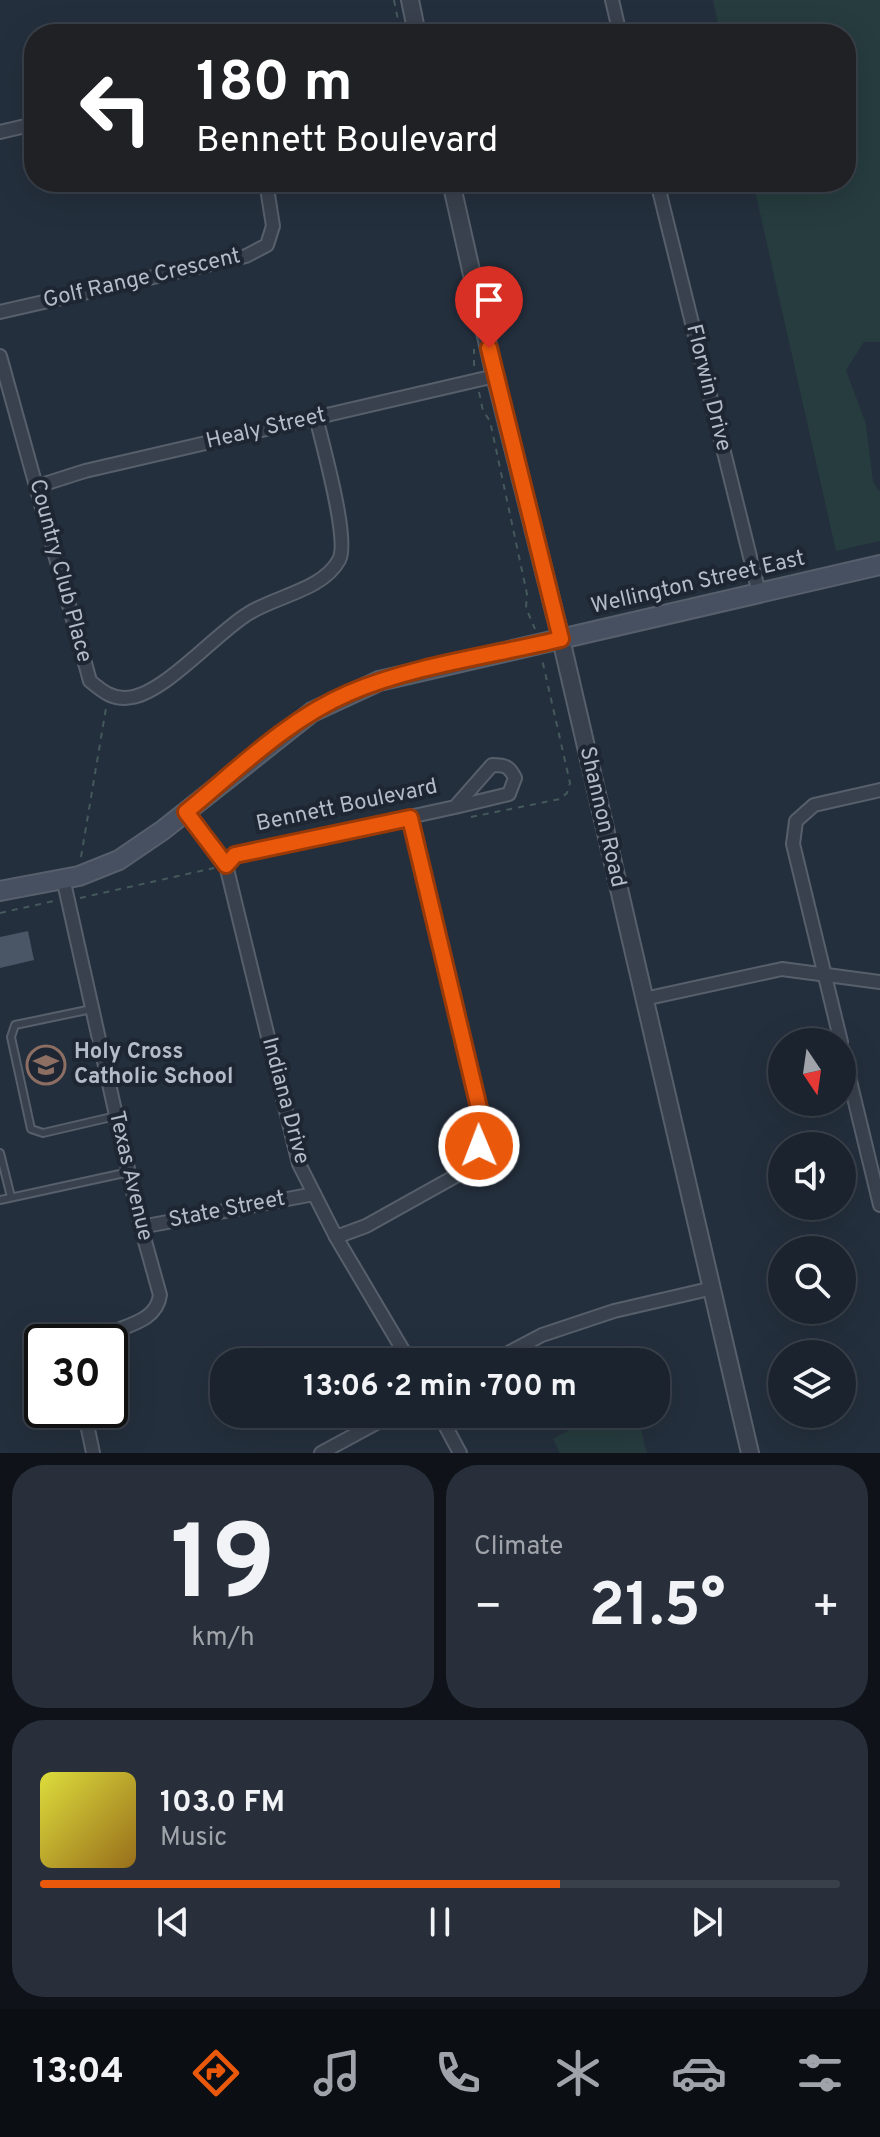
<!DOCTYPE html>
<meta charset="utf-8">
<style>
:root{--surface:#1b232e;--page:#282f3a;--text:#f1f3f6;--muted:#a0a4aa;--line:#39404a;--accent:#ea580c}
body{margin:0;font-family:Overpass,sans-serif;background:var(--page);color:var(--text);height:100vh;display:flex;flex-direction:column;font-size:30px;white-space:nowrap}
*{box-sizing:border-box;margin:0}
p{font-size:26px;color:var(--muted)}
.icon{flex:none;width:44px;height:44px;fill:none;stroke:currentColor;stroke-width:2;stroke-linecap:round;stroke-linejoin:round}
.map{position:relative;height:1453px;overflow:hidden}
.side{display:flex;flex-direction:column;gap:12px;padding:12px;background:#0f1319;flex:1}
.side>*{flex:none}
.banner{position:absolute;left:24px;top:24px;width:832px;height:168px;border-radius:32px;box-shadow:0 8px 32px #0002,0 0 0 2px var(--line);background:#202124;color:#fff;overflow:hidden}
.needle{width:52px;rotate:167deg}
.buttons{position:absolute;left:768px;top:1028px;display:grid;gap:16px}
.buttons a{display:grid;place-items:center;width:88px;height:88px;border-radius:50%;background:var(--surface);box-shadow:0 8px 32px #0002,0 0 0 2px var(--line);font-size:40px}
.speed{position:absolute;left:24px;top:1324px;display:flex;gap:16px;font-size:40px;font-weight:700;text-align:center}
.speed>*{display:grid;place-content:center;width:104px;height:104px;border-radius:50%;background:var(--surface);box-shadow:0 8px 32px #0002,0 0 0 2px var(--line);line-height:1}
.speed .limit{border:4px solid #111;border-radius:12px;background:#fff;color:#111}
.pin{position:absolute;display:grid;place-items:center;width:68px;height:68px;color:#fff;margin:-82px -34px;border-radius:50% 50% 50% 0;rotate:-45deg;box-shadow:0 0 8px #0007}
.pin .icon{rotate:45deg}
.me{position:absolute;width:88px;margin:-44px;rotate:359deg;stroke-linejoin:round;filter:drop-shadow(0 0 6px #0008)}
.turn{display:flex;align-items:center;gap:28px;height:168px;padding:0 40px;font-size:36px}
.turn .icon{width:104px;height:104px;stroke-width:2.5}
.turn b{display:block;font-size:56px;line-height:68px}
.big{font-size:60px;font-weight:700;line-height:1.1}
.side .tile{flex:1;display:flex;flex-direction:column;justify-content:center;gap:12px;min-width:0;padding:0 28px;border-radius:32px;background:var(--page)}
.side .dial{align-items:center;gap:0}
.dial b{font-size:104px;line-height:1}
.song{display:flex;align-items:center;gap:24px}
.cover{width:96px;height:96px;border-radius:12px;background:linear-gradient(135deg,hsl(60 70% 55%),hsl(40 70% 35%))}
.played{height:8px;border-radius:4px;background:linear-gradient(90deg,var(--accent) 65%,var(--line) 65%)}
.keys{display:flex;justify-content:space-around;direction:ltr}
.heat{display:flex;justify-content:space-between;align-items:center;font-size:44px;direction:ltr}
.side .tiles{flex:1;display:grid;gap:12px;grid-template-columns:1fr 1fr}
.tile:last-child{grid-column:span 2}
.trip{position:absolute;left:210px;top:1348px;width:460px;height:80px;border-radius:32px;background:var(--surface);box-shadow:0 8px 32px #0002,0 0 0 2px var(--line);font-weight:700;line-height:80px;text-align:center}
.tab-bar{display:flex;height:128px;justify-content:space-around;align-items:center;background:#0b0e12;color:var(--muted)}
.tab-bar .icon{width:56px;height:56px}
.tab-bar .current{color:var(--accent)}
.tab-bar b{font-size:36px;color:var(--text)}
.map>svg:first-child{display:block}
.green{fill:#263c3e}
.building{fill:#4a5666}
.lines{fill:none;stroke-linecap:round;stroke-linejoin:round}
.service-casing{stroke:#565f6b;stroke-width:10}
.minor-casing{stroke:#565f6b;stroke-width:16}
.tertiary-casing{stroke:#565f6b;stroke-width:20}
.secondary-casing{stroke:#565f6b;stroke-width:22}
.path{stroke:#44595b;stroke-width:2;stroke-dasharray:6 6;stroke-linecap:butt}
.service{stroke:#38414d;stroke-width:6}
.minor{stroke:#38414d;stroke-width:12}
.tertiary{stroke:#38414d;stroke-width:16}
.secondary{stroke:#465060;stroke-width:18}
.route-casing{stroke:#983908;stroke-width:20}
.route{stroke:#ea580c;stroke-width:14}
.labels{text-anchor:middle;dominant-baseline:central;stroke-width:8;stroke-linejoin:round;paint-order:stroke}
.street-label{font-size:22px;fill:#b3bcc8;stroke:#1d2632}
.poi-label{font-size:22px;font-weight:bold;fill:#b3bcc8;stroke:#1d2632;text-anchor:start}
</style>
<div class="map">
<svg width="880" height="1453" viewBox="0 0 880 1453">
<rect width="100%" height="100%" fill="#242f3d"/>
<g class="green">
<path d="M713,0H880V342H864L846,370L866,424L873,482L880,492V541L836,551L753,182H846V34H720Z"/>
<path d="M598,1414H637L647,1453H560L553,1439Z"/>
</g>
<path class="building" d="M28,931L34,960L0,968V937Z"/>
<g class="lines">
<defs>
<g id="service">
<path d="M92,1009L15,1025L11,1037L31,1129L43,1133L116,1116"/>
<path d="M0,1153L11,1197"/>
<path d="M0,1200L129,1172"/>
</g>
<g id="minor">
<path d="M612,0L620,34"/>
<path d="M0,132L34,124"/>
<path d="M657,182L759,593"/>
<path d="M0,312L246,256L267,245L273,226L266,182"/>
<path d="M0,356L90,681C103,692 114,701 133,697C167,690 215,635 246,615C274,596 322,591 339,560C350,540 322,443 316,417"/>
<path d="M38,486L85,471L495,376"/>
<path d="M186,812L226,865L299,1164L336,1237L410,1362"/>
<path d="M226,865L235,855L455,807L492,765C505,765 509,766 515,778L509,794L455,807"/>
<path d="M63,878L141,1227L160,1295C156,1326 116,1325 94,1342"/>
<path d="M644,999L782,969L880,982"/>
<path d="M841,1042L793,844L796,821L814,805L880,790"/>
<path d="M842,1048L880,1205"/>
<path d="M141,1227L314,1194"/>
<path d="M336,1237L366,1226L461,1173L479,1146L480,1112L410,818"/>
<path d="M491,1362L542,1335L614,1311L709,1289"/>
<path d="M84,1410L93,1453"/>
<path d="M439,1414L460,1453"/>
<path d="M321,1453L393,1414"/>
</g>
<g id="tertiary">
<path d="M410,0L417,34"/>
<path d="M451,182L495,376L561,639L750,1453"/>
</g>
<path id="secondary" d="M0,891L79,876L119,860L163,830L312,712L379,681L880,565"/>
</defs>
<use href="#service" class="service-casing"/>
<use href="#minor" class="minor-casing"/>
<use href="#tertiary" class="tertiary-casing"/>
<use href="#secondary" class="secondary-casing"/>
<g class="path">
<path d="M394,0L399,25"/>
<path d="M474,366V349"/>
<path d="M479,392L483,411L490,421L527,594L526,608L535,629"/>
<path d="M471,817L560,799L567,793L570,783L542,659"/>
<path d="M81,857L106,708"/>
<path d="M80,898L214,868"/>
<path d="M0,913L54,901"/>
</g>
<use href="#service" class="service"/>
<use href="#minor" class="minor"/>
<use href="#tertiary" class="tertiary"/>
<use href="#secondary" class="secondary"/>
</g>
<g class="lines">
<defs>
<path id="route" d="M479,1146L480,1112L410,818L235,855L226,865L186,812C237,770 288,719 349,693C411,666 494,655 561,639L489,348"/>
</defs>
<use href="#route" class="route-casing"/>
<use href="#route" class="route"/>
</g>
<defs>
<symbol id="school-ring" viewBox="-11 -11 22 22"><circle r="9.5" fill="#1d2632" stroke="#8d6e63" stroke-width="1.5"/><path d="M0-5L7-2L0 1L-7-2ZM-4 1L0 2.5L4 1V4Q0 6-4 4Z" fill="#8d6e63"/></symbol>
</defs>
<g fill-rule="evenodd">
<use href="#school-ring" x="24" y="1043" width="44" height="44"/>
</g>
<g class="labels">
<g class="street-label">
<text transform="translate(142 279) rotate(-13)">Golf Range Crescent</text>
<text transform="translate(708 388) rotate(76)">Florwin Drive</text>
<text transform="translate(266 429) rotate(-13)">Healy Street</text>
<text transform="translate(60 571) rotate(75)">Country Club Place</text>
<text transform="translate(698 583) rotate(-13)">Wellington Street East</text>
<text transform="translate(347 806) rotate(-12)">Bennett Boulevard</text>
<text transform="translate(602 817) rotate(77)">Shannon Road</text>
<text transform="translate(285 1101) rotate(75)">Indiana Drive</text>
<text transform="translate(130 1176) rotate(77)">Texas Avenue</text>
<text transform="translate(227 1210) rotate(-11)">State Street</text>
</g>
<g class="poi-label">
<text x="74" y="1052">Holy Cross<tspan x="74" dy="25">Catholic School</tspan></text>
</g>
</g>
</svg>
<div class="buttons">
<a><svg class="needle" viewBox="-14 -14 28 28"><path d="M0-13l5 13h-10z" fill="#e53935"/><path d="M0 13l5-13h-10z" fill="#a0a4aa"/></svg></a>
<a><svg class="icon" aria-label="sound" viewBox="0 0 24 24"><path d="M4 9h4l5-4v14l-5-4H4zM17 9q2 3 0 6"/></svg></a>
<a><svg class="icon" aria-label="search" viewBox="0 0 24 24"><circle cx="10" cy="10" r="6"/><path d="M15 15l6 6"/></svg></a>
<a><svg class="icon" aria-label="layers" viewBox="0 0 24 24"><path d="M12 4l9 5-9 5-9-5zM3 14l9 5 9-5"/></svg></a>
</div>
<div class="speed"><div class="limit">30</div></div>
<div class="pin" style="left:489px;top:348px;background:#d93025"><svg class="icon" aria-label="arrive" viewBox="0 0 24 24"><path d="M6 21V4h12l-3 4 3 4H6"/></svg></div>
<svg class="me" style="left:479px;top:1146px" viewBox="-20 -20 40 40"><circle r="17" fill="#ea580c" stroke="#fff" stroke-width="3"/><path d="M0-11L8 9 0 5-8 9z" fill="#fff"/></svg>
<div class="trip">13:06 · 2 min · 700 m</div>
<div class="banner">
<div class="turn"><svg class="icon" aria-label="left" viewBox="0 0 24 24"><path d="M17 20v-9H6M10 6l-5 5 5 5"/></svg><div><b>180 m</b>Bennett Boulevard</div></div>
</div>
</div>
<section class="side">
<div class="tiles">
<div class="tile dial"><b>19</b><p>km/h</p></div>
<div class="tile"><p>Climate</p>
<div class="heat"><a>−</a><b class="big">21.5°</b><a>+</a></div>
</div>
<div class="tile">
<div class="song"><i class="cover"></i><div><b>103.0 FM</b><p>Music</p></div></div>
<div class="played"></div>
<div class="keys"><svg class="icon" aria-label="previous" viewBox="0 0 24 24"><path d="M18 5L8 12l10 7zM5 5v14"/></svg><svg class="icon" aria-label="pause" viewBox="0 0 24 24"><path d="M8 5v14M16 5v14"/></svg><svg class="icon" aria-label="next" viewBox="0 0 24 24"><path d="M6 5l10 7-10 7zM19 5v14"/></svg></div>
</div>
</div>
</section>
<nav class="tab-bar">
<b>13:04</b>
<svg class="icon current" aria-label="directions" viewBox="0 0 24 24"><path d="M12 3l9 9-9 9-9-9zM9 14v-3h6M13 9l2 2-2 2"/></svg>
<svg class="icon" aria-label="music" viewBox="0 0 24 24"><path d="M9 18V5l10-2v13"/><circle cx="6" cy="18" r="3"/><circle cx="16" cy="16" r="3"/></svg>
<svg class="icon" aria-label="phone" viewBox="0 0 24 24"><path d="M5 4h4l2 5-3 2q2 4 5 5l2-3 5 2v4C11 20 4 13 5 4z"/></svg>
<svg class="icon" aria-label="climate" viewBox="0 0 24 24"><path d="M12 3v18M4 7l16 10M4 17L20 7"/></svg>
<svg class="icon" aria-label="car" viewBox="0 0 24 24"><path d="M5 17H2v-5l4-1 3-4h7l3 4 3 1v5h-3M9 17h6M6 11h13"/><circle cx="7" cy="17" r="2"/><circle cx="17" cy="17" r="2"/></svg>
<svg class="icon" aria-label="filters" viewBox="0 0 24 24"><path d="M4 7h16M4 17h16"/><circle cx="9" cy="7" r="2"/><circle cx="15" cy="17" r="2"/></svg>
</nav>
